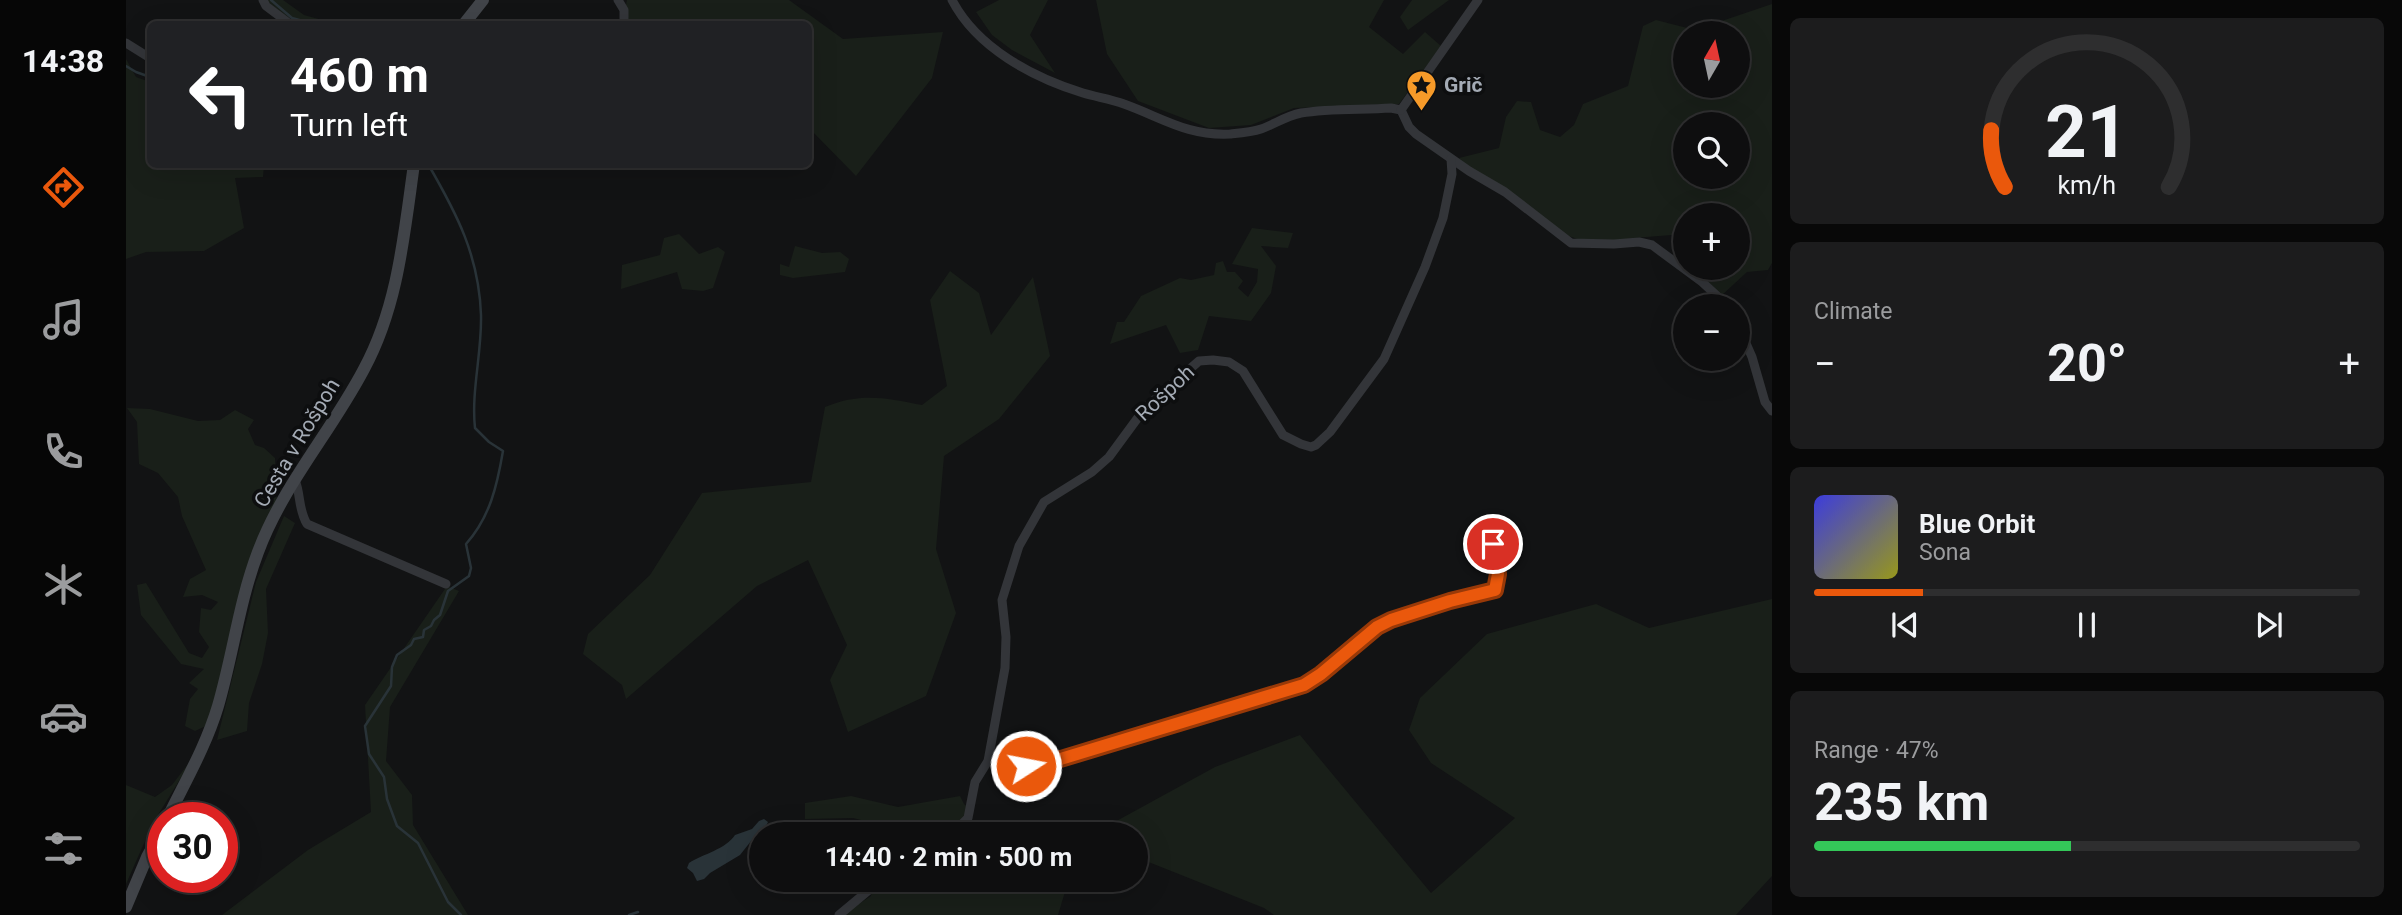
<!DOCTYPE html>
<meta charset="utf-8">
<style>
:root{--surface:#0e0e0f;--page:#1c1c1d;--text:#f1f3f6;--muted:#9b9c9e;--line:#2e2e2f;--accent:#ea580c}
body{margin:0;font-family:Roboto,sans-serif;background:var(--page);color:var(--text);height:100vh;display:flex;flex-direction:column;font-size:26px;white-space:nowrap}
*{box-sizing:border-box;margin:0}
p{font-size:23px;color:var(--muted)}
.icon{flex:none;width:38px;height:38px;fill:none;stroke:currentColor;stroke-width:2;stroke-linecap:round;stroke-linejoin:round}
.map{position:relative;flex:1;overflow:hidden}
.panel{display:flex;flex-direction:column;gap:18px;padding:18px;background:#080808;width:630px}
.panel>*{flex:none}
.top-card{position:absolute;left:21px;top:21px;width:665px;height:147px;border-radius:10px;box-shadow:0 7px 28px #0002,0 0 0 2px var(--line);background:#202124;color:#fff;overflow:hidden}
.needle{width:46px;rotate:9deg}
.fabs{position:absolute;left:1547px;top:21px;display:grid;gap:14px}
.fabs a{display:grid;place-items:center;width:77px;height:77px;border-radius:50%;background:var(--surface);box-shadow:0 7px 28px #0002,0 0 0 2px var(--line);font-size:35px}
.speed{position:absolute;left:21px;top:802px;display:flex;gap:14px;font-size:35px;font-weight:700;text-align:center}
.speed>*{display:grid;place-content:center;width:91px;height:91px;border-radius:50%;background:var(--surface);box-shadow:0 7px 28px #0002,0 0 0 2px var(--line);line-height:1}
.speed .limit{border:10px solid #d22;background:#fff;color:#111}
.pin{position:absolute;display:grid;place-items:center;width:60px;height:60px;color:#fff;margin:-30px;border:4px solid #fff;border-radius:50%;box-shadow:0 2px 7px #0007}
.me{position:absolute;width:77px;margin:-38px;rotate:79deg;stroke-linejoin:round;filter:drop-shadow(0 0 5px #0008)}
.turn{display:flex;align-items:center;gap:24px;height:147px;padding:0 28px;font-size:32px}
.turn .icon{width:91px;height:91px;stroke-width:2.5}
.turn b{display:block;font-size:49px;line-height:60px}
.big{font-size:52px;font-weight:700;line-height:1.1}
.panel .card{flex:1;display:flex;flex-direction:column;justify-content:center;gap:10px;min-width:0;padding:0 24px;border-radius:10px;background:var(--page)}
.panel .dial{align-items:center;gap:0}
.dial svg{height:182px;overflow:visible;fill:none;stroke:var(--line);stroke-width:7;stroke-linecap:round;text-anchor:middle}
.dial text{fill:var(--text);stroke:none}
.song{display:flex;align-items:center;gap:21px}
.cover{width:84px;height:84px;border-radius:10px;background:linear-gradient(135deg,hsl(240 70% 55%),hsl(60 70% 35%))}
.played{height:7px;border-radius:4px;background:linear-gradient(90deg,var(--accent) 20%,var(--line) 20%)}
.keys{display:flex;justify-content:space-around;direction:ltr}
.heat{display:flex;justify-content:space-between;align-items:center;font-size:38px;direction:ltr}
.charge{height:10px;border-radius:5px;background:linear-gradient(90deg,#34c759 47%,var(--line) 0)}
.trip{position:absolute;left:623px;top:822px;width:399px;height:70px;border-radius:35px;background:var(--surface);box-shadow:0 7px 28px #0002,0 0 0 2px var(--line);font-weight:700;line-height:70px;text-align:center}
main{display:flex;flex:1;min-height:0}
.tabs{display:flex;flex-direction:column;width:126px;justify-content:space-around;align-items:center;background:#060606;color:var(--muted)}
.tabs .icon{width:49px;height:49px}
.tabs .selected{color:var(--accent)}
.tabs b{font-size:32px;color:var(--text)}
.map>svg:first-child{display:block}
.green{fill:#191f19;fill-rule:evenodd}
.water{fill:#293338}
.lines{fill:none;stroke-linecap:round;stroke-linejoin:round}
.stream{stroke:#293338;stroke-width:2.5}
.street{stroke:#333539;stroke-width:9}
.secondary{stroke:#414449;stroke-width:12}
.route-casing{stroke:#983908;stroke-width:18}
.route{stroke:#ea580c;stroke-width:12}
.labels{text-anchor:middle;dominant-baseline:central;stroke-width:7;stroke-linejoin:round;paint-order:stroke}
.poi-label{font-size:21px;font-weight:bold;fill:#a4abb5;stroke:#0d0e0f;text-anchor:start}
.street-label{font-size:21px;fill:#a4abb5;stroke:#0d0e0f}
</style>
<main>
<nav class="tabs">
<b>14:38</b>
<svg class="icon selected" aria-label="directions" viewBox="0 0 24 24"><path d="M12 3l9 9-9 9-9-9zM9 14v-3h6M13 9l2 2-2 2"/></svg>
<svg class="icon" aria-label="music" viewBox="0 0 24 24"><path d="M9 18V5l10-2v13"/><circle cx="6" cy="18" r="3"/><circle cx="16" cy="16" r="3"/></svg>
<svg class="icon" aria-label="phone" viewBox="0 0 24 24"><path d="M5 4h4l2 5-3 2q2 4 5 5l2-3 5 2v4C11 20 4 13 5 4z"/></svg>
<svg class="icon" aria-label="climate" viewBox="0 0 24 24"><path d="M12 3v18M4 7l16 10M4 17L20 7"/></svg>
<svg class="icon" aria-label="car" viewBox="0 0 24 24"><path d="M5 17H2v-5l4-1 3-4h7l3 4 3 1v5h-3M9 17h6M6 11h13"/><circle cx="7" cy="17" r="2"/><circle cx="17" cy="17" r="2"/></svg>
<svg class="icon" aria-label="filters" viewBox="0 0 24 24"><path d="M4 7h16M4 17h16"/><circle cx="9" cy="7" r="2"/><circle cx="15" cy="17" r="2"/></svg>
</nav>
<div class="map">
<svg width="1646" height="915" viewBox="0 0 1646 915">
<rect width="100%" height="100%" fill="#121314"/>
<g class="green">
<path d="M139,0H157L178,15L196,20L201,24H171Z"/>
<path d="M501,0H663L717,39L817,32L806,78L730,176L683,128L682,24H496Z"/>
<path d="M873,0H922L904,35L929,73L886,50L866,35L850,12Z"/>
<path d="M970,0H1258L1243,27L1277,54L1299,32L1315,46L1273,104L1168,108L1125,125L1083,128L1012,101L981,54Z"/>
<path d="M1286,0H1323L1282,30L1274,17Z"/>
<path d="M1646,4V263L1642,270L1621,272L1595,296L1573,278L1576,268H1612V215H1559V234L1507,238L1487,242L1457,241L1437,234L1342,168L1333,158L1373,148L1380,117L1391,101L1405,102L1414,130L1434,137L1448,125L1457,104L1502,86L1517,26L1530,20L1569,30ZM1559,33H1612V86H1559ZM1559,124H1612V177H1559Z"/>
<path d="M0,59L10,77L24,82V164L138,165L137,177L109,178L118,228L78,251L20,252L0,259Z"/>
<path d="M1126,228L1167,233L1162,248L1135,246L1150,266L1145,293L1125,321L1083,316L1072,350L1054,353L1040,325L984,344L991,322H998L1015,296L1054,278L1065,280L1088,275L1090,263L1097,261L1101,272H1109L1117,281L1112,288L1122,297L1131,282L1132,269L1106,264Z"/>
<path d="M553,234L573,254L592,247L599,252L587,288L577,291L556,289L551,272L495,289L496,265L534,255L538,238Z"/>
<path d="M669,246L696,253L714,252L723,259L719,272L667,278L654,275V264L663,267Z"/>
<path d="M824,271L853,293L865,335L907,277L924,356L873,419L818,456L810,549L830,613L800,696L722,732L704,680L721,645L682,560L631,586L500,699L496,685L457,654L462,634L524,575L576,493L685,482L699,407C735,392 760,398 796,405L821,386L804,300Z"/>
<path d="M1,408L24,409L72,421L94,420L109,410L128,420L122,429L129,445L138,448L149,458L151,499L82,725L69,731L59,726L64,699L72,689L63,683L78,669L55,664L15,615L11,585L20,583L63,653L76,658L83,647L73,632L75,608L85,610L92,602L76,595L57,597L64,579L80,570L56,516L52,497L32,473L13,464L11,422Z"/>
<path d="M158,516L169,523L140,589L142,633L136,664L123,703L121,731L91,740L130,582Z"/>
<path d="M321,586L333,591L264,707L260,761L286,795L287,825L342,915H96L182,850L245,812L239,705Z"/>
<path d="M1646,599V876L1610,915H1148L1138,908L1010,857V835H965L1089,767L1174,735L1305,893L1389,818L1305,763L1283,730L1294,698L1361,634L1470,604L1523,628Z"/>
<path d="M69,755L27,823L0,884V785L29,797L46,785Z"/>
<path d="M725,796L772,807L834,796L838,804L845,810L847,828L866,835H758L751,824L727,818L679,819V803Z"/>
<path d="M747,880H938L941,885L932,915H716L745,896Z"/>
</g>
<path class="water" d="M638,819L642,822L638,830L633,831L614,855L584,873L578,879L571,881L567,873L561,868L563,863C577,854 600,849 609,835L626,829L633,821Z"/>
<g class="lines">
<g class="stream">
<path d="M145,0L166,18L188,24"/>
<path d="M0,66L10,72L24,77"/>
<path d="M302,164C331,214 353,256 355,315C356,353 345,391 349,428L363,442L377,451C371,486 364,517 340,544L345,568L343,576L322,591L314,615L308,620L305,626L298,630L297,637L288,639L285,645L271,655L266,667L265,686L239,726L243,754L258,777L261,799L271,826L292,843L322,902L335,915"/>
<path d="M503,915L512,912"/>
</g>
<g class="street">
<path d="M137,0L140,6L164,24"/>
<path d="M492,0L498,10V24"/>
<path d="M826,0C851,48 906,77 957,93C970,97 985,99 998,104C1037,118 1061,136 1104,134C1114,133 1126,132 1135,129C1149,124 1160,116 1175,113C1204,108 1236,110 1265,108L1275,110"/>
<path d="M0,43L24,58"/>
<path d="M1275,110L1283,127L1290,134L1343,171L1379,192L1445,243L1488,244L1513,242L1526,245L1576,282L1602,306"/>
<path d="M1275,110L1352,0"/>
<path d="M1612,325L1626,357L1639,402L1646,411"/>
<path d="M169,480C175,495 172,509 181,524L320,584"/>
<path d="M862,761L900,766L928,761L1178,685L1195,674L1251,627L1265,620L1324,601L1369,590L1372,574L1367,544"/>
<path d="M816,835L834,826L842,818L849,782L862,761L879,668L880,637L876,600L893,546L918,502L966,472L983,457L1019,408L1073,361L1087,360L1103,362L1117,371L1157,435L1175,444L1185,447L1190,445L1204,432L1258,359L1299,267L1317,218L1326,174L1325,159"/>
<path d="M713,915L755,880"/>
</g>
<g class="secondary">
<path d="M338,24L357,0"/>
<path d="M42,817C60,780 80,746 92,706C107,655 113,602 132,552C157,485 205,432 238,369C272,306 278,235 288,164"/>
<path d="M0,907L21,857L37,828"/>
</g>
</g>
<g class="lines">
<defs>
<path id="route" d="M900,766L928,761L1178,685L1195,674L1251,627L1265,620L1324,601L1369,590L1372,574L1367,544"/>
</defs>
<use href="#route" class="route-casing"/>
<use href="#route" class="route"/>
</g>
<defs>
<symbol id="sight-pin" viewBox="-11 -11 22 30"><path d="M0 17L-7.5 6A9.5 9.5 0 1 1 7.5 6Z" fill="#f69a29" stroke="#0d0e0f"/><path d="M0-6L1.8-2.2L6-1.7L2.9 1.2L3.7 5.4L0 3.3L-3.7 5.4L-2.9 1.2L-6-1.7L-1.8-2.2Z" fill="#111"/></symbol>
</defs>
<g fill-rule="evenodd">
<use href="#sight-pin" x="1278" y="68" width="35" height="47"/>
</g>
<g class="labels">
<g class="poi-label">
<text x="1318" y="85">Grič</text>
</g>
<g class="street-label">
<text transform="translate(1039 393) rotate(-43)">Rošpoh</text>
<text transform="translate(171 443) rotate(-59)">Cesta v Rošpoh</text>
</g>
</g>
</svg>
<div class="fabs">
<a><svg class="needle" viewBox="-14 -14 28 28"><path d="M0-13l5 13h-10z" fill="#e53935"/><path d="M0 13l5-13h-10z" fill="#9b9c9e"/></svg></a>
<a><svg class="icon" aria-label="search" viewBox="0 0 24 24"><circle cx="10" cy="10" r="6"/><path d="M15 15l6 6"/></svg></a>
<a>+</a>
<a>−</a>
</div>
<div class="speed"><div class="limit">30</div></div>
<div class="pin" style="left:1367px;top:544px;background:#d93025"><svg class="icon" aria-label="arrive" viewBox="0 0 24 24"><path d="M6 21V4h12l-3 4 3 4H6"/></svg></div>
<svg class="me" style="left:900px;top:766px" viewBox="-20 -20 40 40"><circle r="17" fill="#ea580c" stroke="#fff" stroke-width="3"/><path d="M0-11L8 9 0 5-8 9z" fill="#fff"/></svg>
<div class="trip">14:40 · 2 min · 500 m</div>
<div class="top-card">
<div class="turn"><svg class="icon" aria-label="left" viewBox="0 0 24 24"><path d="M17 20v-9H6M10 6l-5 5 5 5"/></svg><div><b>460 m</b>Turn left</div></div>
</div>
</div>
<section class="panel">
<div class="card dial"><svg viewBox="0 0 100 80">
<path d="M14 69A42 42 0 1 1 86 69"/>
<path d="M14 69A42 42 0 0 1 8 44" stroke="#ea580c"/>
<text x="50" y="56" font-size="32" font-weight="700">21</text>
<text x="50" y="72" font-size="11">km/h</text>
</svg></div>
<div class="card"><p>Climate</p>
<div class="heat"><a>−</a><b class="big">20°</b><a>+</a></div>
</div>
<div class="card">
<div class="song"><i class="cover"></i><div><b>Blue Orbit</b><p>Sona</p></div></div>
<div class="played"></div>
<div class="keys"><svg class="icon" aria-label="previous" viewBox="0 0 24 24"><path d="M18 5L8 12l10 7zM5 5v14"/></svg><svg class="icon" aria-label="pause" viewBox="0 0 24 24"><path d="M8 5v14M16 5v14"/></svg><svg class="icon" aria-label="next" viewBox="0 0 24 24"><path d="M6 5l10 7-10 7zM19 5v14"/></svg></div>
</div>
<div class="card"><p>Range · 47%</p><b class="big">235 km</b><div class="charge"></div></div>
</section>
</main>
